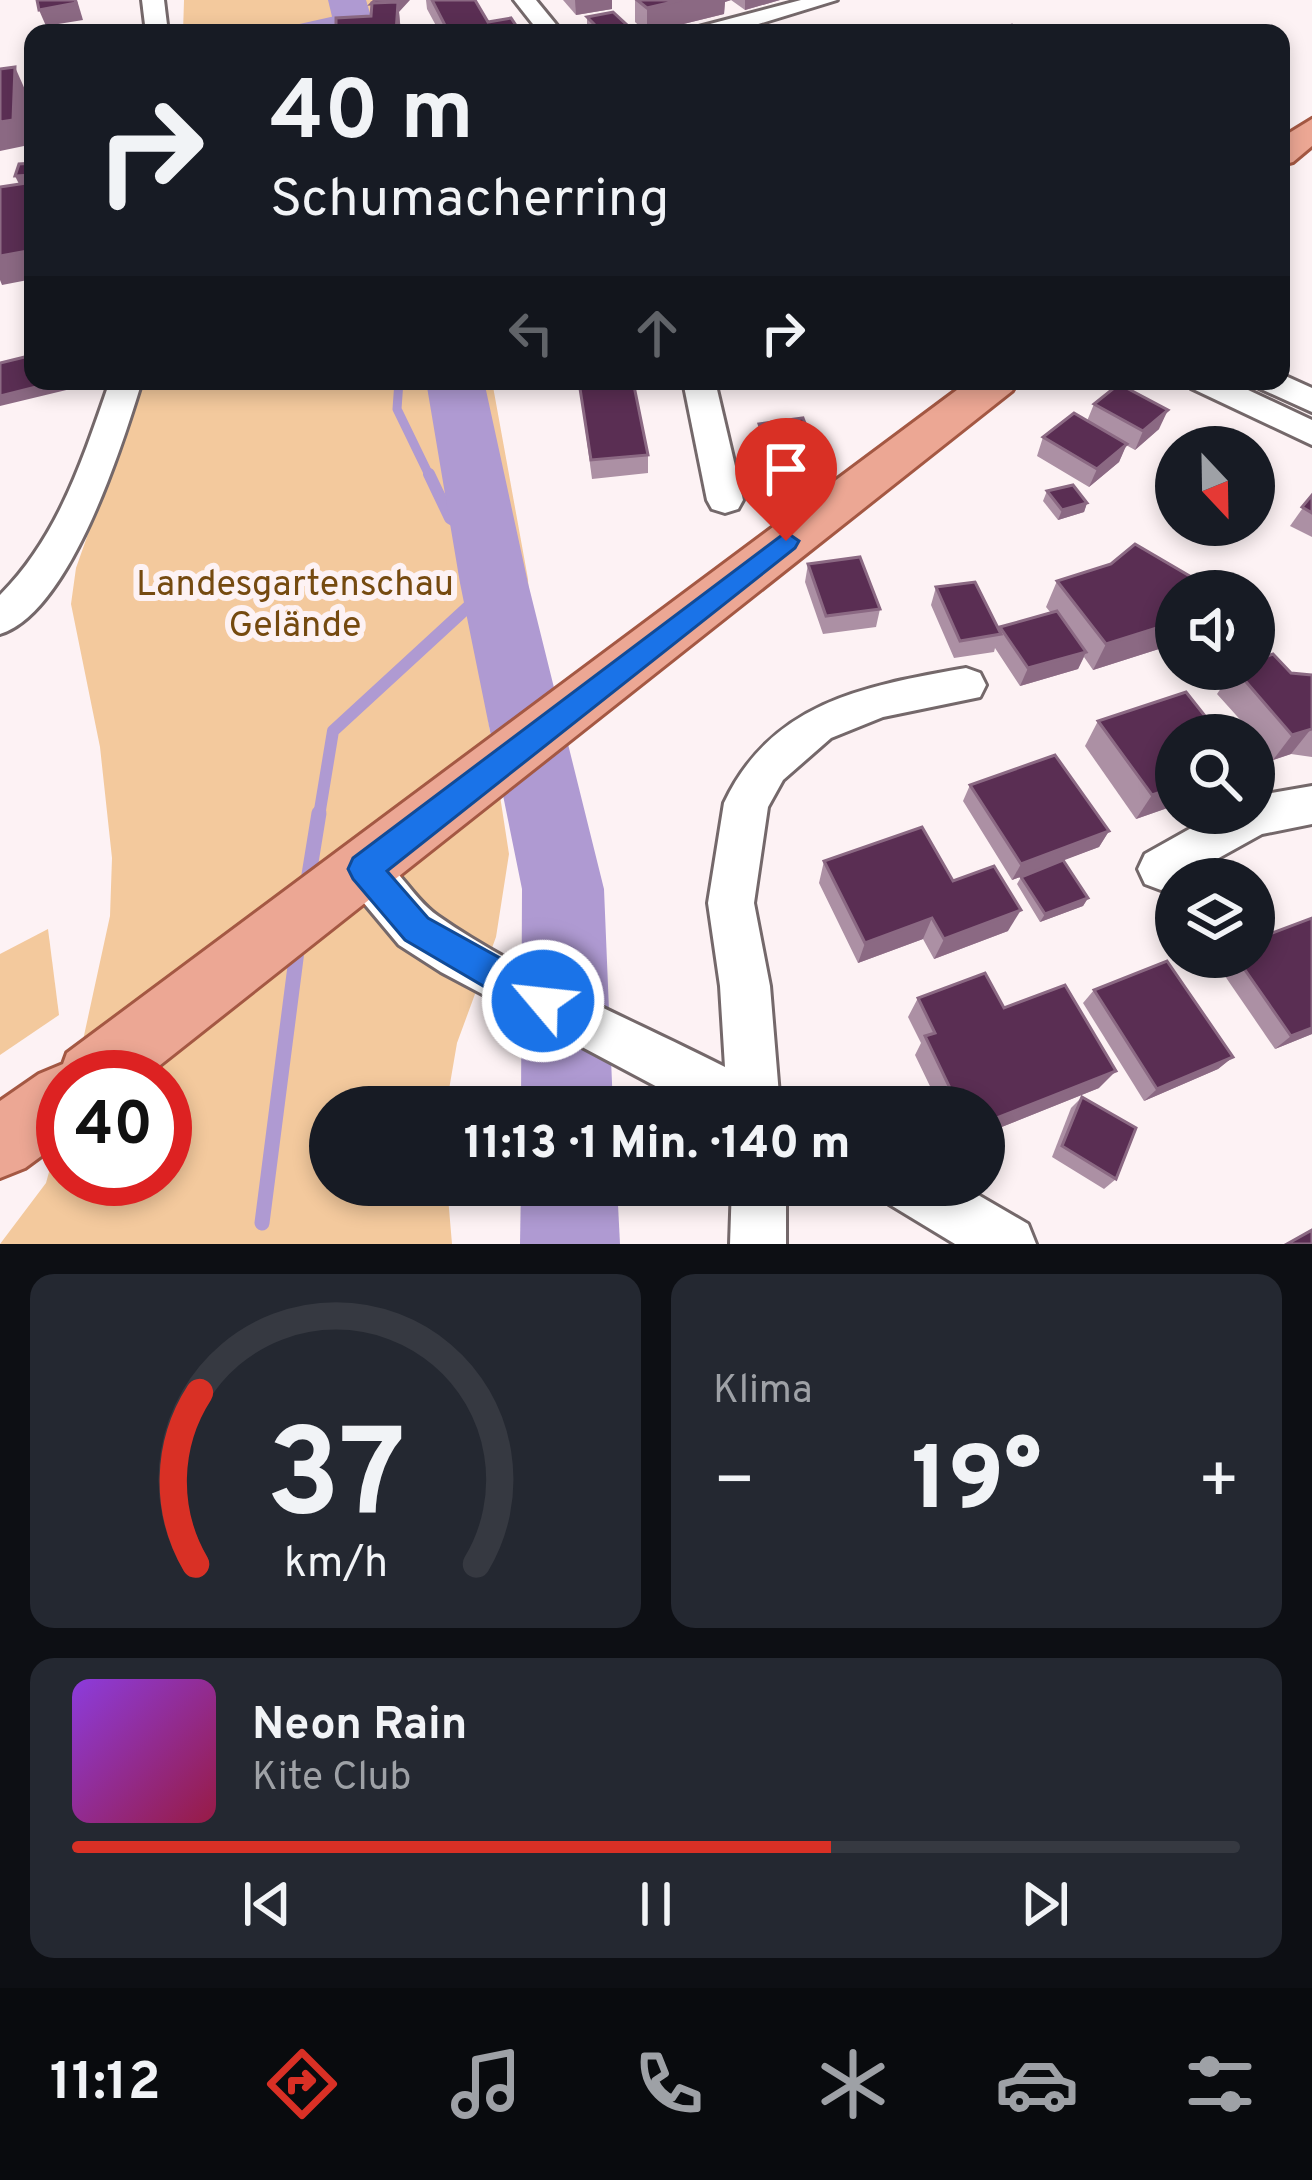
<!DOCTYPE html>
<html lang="de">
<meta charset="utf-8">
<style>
:root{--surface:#171b24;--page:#242831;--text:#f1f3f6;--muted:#9ea1a6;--line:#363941;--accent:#d93025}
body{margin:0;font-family:Overpass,sans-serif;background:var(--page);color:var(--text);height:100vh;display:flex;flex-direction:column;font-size:45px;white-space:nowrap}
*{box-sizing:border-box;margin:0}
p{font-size:39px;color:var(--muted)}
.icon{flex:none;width:66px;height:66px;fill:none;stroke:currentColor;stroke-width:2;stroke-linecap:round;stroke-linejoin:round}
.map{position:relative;height:1244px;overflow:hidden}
.panel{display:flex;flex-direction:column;gap:30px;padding:30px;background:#0d0f14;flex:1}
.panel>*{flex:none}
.banner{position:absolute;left:24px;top:24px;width:1266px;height:366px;border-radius:24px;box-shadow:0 6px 18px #0003;background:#171b24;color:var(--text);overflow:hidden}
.needle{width:78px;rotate:158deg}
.buttons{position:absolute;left:1155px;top:426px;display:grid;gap:24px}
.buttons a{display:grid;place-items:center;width:120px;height:120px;border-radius:50%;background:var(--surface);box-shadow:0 6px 18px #0003;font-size:60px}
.speed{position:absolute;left:36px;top:1050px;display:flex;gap:24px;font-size:60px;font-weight:700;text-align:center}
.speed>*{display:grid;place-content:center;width:156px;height:156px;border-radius:50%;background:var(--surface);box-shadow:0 6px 18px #0003;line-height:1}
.speed .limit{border:18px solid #d22;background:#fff;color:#111}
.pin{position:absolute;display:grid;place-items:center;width:102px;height:102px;color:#fff;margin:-123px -51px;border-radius:50% 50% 50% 0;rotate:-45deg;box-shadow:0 0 12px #0007}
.pin .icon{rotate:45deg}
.me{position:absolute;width:132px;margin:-66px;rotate:298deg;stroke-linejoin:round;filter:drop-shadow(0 0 9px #0008)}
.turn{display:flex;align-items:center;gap:42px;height:252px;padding:0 48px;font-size:54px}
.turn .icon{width:156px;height:156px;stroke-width:2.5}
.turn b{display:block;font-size:84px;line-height:102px}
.lanes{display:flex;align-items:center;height:114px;padding:0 48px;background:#0003;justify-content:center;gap:60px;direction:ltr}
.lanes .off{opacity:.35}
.big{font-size:90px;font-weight:800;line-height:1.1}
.panel .card{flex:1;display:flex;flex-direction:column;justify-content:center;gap:18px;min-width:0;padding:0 42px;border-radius:24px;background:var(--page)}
.panel .dial{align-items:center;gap:0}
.dial svg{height:312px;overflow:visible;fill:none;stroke:var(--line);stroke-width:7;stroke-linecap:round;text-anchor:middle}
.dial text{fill:var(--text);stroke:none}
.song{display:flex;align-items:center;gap:36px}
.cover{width:144px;height:144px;border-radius:18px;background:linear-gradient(135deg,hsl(270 70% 55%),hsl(340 70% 35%))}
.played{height:12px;border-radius:6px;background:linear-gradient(90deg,var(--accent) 65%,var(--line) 65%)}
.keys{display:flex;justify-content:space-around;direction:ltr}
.heat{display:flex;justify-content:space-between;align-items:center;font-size:66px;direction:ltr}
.panel .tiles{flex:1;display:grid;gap:30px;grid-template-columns:1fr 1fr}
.card:last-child{grid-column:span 2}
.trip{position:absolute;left:309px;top:1086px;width:696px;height:120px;border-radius:60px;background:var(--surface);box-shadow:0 6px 18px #0003;font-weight:800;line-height:120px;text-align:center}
.dock{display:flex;height:192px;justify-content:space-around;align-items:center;background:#090b0e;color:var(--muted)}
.dock .icon{width:84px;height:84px}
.dock .current{color:var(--accent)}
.dock b{font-size:54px;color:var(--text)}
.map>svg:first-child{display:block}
.green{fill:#f3c99d}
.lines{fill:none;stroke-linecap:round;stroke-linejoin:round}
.stream-far3{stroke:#af9ad2;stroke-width:8}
.stream-far2{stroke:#af9ad2;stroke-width:9}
.stream-far1{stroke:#af9ad2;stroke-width:12}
.stream{stroke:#af9ad2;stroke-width:15}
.river{fill:#af9ad2;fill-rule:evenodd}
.minor-casing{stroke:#74686a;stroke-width:6}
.major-casing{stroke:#a45843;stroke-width:6}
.minor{fill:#fff;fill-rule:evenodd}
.major{fill:#eca794;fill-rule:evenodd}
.wall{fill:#ac90a4}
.shaded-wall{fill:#8b6983}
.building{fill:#5a2e53;stroke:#8b6983;stroke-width:3}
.route{fill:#1a73e8;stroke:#114b97;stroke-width:3}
.labels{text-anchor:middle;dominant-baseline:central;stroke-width:12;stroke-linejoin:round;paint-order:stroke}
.park-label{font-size:36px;fill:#754a10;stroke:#fdf2f4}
</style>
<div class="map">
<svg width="1312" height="1244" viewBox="0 0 1312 1244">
<rect width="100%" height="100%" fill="#fdf2f4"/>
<g class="green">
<path d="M184,0H379L368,33H183Z"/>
<path d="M142,381H492L528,579L530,623L521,656L487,712L509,854L496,937L457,1043L446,1107H330V1185H447L452,1244H0L46,1183L63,1121V1179H165V1077H75L110,916L112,858L100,747L71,604L76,568Z"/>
<path d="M48,929L59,1015L0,1055V954Z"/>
</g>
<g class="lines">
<path class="stream-far3" d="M278,33L354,16"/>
<path class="stream-far2" d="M399,381L397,409L430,477"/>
<g class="stream-far1">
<path d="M429,474L450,518L485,539"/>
<path d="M319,816L333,731L494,583"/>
</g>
<g class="stream">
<path d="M307,887L319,813"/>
<path d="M262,1223L298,943"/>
</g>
<g class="river">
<path d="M328,0H366L376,33H336Z"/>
<path d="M426,381H484L528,583L604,889L613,1107H521L522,889L460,583Z"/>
<path d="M521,1185H617L620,1244H520Z"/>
</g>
<defs>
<g id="minor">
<path d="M142,0H164L168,33H146Z"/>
<path d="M514,0H536L563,33H540Z"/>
<path d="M801,0H837L729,33H692L695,28Z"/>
<path d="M1281,374L1312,388V412L1259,388L1254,381H1281Z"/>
<path d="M110,381H142C122,446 70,612 0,634V595C59,536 83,458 110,381Z"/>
<path d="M683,381H715L743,500L738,509L725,513L712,509L707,500Z"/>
<path d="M1186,381H1229L1312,420V445L1191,388Z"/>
<path d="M966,668L980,673L986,685L980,697L883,717L831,738L783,780L768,807L754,903L770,986L780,1107H695L441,972L399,945L348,884L341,869L348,854L364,848C397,860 410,897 438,916C519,973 635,1021 725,1067L720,986L708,903L724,803C772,701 866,686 966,668Z"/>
<path d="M1312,786V824L1262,834L1161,890L1145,884L1138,869L1145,854L1218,813H1254V796Z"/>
<path d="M732,1185H786V1244H730Z"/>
<path d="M881,1185H961L1028,1224L1036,1244H955L889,1204Z"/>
</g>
<g id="major">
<path d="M1312,119V146L1293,162L1281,165V138Z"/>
<path d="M969,381H1018L1012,391L145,1077H63V1140L25,1168L0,1178V1101L39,1074L63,1064L67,1053Z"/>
</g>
</defs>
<use href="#minor" class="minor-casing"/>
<use href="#major" class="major-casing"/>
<use href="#minor" class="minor"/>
<use href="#major" class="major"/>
</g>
<g class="wall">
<path d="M426,0H475L488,22L521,33H440L427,9Z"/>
<path d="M563,0H612V9L576,15Z"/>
<path d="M635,0H780L745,10L731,0L725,2L724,14L647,33L635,22Z"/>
<path d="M399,12L401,33H336V31L371,16Z"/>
<path d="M587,17L627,25L628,33H595L587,26Z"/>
<path d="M579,382L648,455V473L592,479Z"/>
<path d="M1094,404L1159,429L1135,450L1126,445L1119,462L1089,487L1037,456L1043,437L1087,421Z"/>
<path d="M759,424L813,444L812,453L767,459L758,433Z"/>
<path d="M1047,491L1087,503L1084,512L1058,520L1043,501Z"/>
<path d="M1312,495V537L1290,526Z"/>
<path d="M808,564L880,609L876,627L823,634L805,582Z"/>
<path d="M1057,581L1205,585L1202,591H1176V630L1162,648L1093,670L1084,657L1078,669L1020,686L995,648L994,652L954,658L931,605L936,587L999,630L1000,627L1051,613L1046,607Z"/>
<path d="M1234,669L1312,675V757L1291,754L1273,760L1254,735L1217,694Z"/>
<path d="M1098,721L1176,805L1136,819L1085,746Z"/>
<path d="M970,785L1109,831L1099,847L1063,860L1088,898L1083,906L1040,922L1017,884L1021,877L1045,868L1012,880L963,801Z"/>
<path d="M824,861L953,881L1008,931L934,959L923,939L858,963L819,883Z"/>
<path d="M1222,957H1254L1312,1034L1275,1049L1216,963Z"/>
<path d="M1094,990L1233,1057L1218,1069L1144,1101L1083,1003Z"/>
<path d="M918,998L1004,1008L1099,1088L984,1134V1107H940L915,1055L921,1043L908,1017Z"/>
<path d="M1082,1097L1116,1179L1104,1189L1052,1157L1071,1108Z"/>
</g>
<g class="shaded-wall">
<path d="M77,0L83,20L46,26L39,10Z"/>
<path d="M401,0H410L399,12L401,33H396L398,2Z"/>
<path d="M575,0H612V9L576,15Z"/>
<path d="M681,0H731L725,2L724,14L647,33V8Z"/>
<path d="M745,0H780L745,10Z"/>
<path d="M627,25L628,33H601V31Z"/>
<path d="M15,67L26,92L24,146L0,151V122Z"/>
<path d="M33,175V184L20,186L15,176Z"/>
<path d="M33,250V279L2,285L0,280V256Z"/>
<path d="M60,381H82L83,386L0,406V396Z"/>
<path d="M1168,410L1159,429L1135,450L1143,431Z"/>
<path d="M1127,444L1119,462L1089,487L1097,469Z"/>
<path d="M1087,503L1084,512L1058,520L1062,510Z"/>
<path d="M1176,622V630L1162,648L1093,670L1106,644Z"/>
<path d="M1086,652L1078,669L1020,686L1028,668Z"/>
<path d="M1311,729L1291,754L1273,760L1292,735Z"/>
<path d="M1176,787V805L1136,819L1152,795Z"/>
<path d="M1109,831L1099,847L1012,880L1021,864Z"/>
<path d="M1088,898L1083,906L1040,922L1045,914Z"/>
<path d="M1021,910L1008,931L934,959L944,939Z"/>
<path d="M932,918L923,939L858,963L865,943Z"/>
<path d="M1312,1028V1034L1275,1049L1291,1036Z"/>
<path d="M1233,1057L1218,1069L1144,1101L1157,1089Z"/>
<path d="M1116,1071L1099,1088L984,1134V1123Z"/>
</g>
<g class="building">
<path d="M37,0H75L76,3L39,10Z"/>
<path d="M375,0H401L397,4L398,2L371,4Z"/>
<path d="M432,0H475L488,22L511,18L521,33H449Z"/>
<path d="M637,0H681L647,8Z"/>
<path d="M398,2L396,33H370L369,29L336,31V18L371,16L372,3Z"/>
<path d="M613,12L627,25L601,31L587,17Z"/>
<path d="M1012,25L1029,33L989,32Z"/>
<path d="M15,67L13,120L0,122V69Z"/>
<path d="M33,163V175L15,176L19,164Z"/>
<path d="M33,182V250L0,256V187Z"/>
<path d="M33,355V381H60L0,396V363Z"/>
<path d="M633,381L648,455L591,460L579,382Z"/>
<path d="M1119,384L1168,410L1143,431L1094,404Z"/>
<path d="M1074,413L1127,444L1097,469L1043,437Z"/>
<path d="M803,418L813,444L768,450L759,424Z"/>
<path d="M1216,435L1240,447H1203Z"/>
<path d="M1254,454L1265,460L1254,471Z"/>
<path d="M1073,485L1087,503L1062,510L1047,491Z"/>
<path d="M1312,495V513L1302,507Z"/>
<path d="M1135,544L1205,585L1201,591H1176V622L1106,644L1057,581L1111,564Z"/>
<path d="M860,557L880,609L826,616L808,564Z"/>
<path d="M975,582L1001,634L960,641L936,587Z"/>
<path d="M1057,611L1086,652L1028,668L1000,627Z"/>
<path d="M1273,654L1291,673L1312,675V729L1292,735L1235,669H1254V661Z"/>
<path d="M1186,692L1220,735H1176V787L1152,795L1098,721Z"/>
<path d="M1055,755L1109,831L1021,864L970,785Z"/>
<path d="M922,827L953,881L994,866L1021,910L944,939L932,918L865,943L824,861Z"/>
<path d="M1063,860L1088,898L1045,914L1021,877Z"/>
<path d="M1312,918V1028L1291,1036L1236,957H1254V940Z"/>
<path d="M1167,961L1233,1057L1157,1089L1094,990Z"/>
<path d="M985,973L1004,1008L1065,985L1116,1071L984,1123V1107H959L925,1036L935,1033L918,998Z"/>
<path d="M1082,1097L1136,1128L1116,1179L1062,1146Z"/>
<path d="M1312,1230V1244H1287Z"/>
</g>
<path class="route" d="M786,532L799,541L795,548L387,871L428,918L556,989L561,1001L556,1014L543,1019L531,1014L405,940L353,879L348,869L353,858Z"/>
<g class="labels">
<g class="park-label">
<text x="295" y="586">Landesgartenschau<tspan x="295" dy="41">Gelände</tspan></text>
</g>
</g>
</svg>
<div class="buttons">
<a><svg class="needle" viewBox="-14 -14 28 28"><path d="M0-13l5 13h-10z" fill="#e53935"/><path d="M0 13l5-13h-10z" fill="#9ea1a6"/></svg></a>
<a><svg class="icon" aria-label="sound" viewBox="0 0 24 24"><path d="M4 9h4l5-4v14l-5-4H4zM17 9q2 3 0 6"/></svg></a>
<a><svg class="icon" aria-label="search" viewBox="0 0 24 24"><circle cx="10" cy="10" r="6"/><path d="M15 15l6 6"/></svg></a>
<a><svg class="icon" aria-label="layers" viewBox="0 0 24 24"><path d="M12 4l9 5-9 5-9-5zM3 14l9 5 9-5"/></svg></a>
</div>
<div class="speed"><div class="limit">40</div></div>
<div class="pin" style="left:786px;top:541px;background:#d93025"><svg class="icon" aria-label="arrive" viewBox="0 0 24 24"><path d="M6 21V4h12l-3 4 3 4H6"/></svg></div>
<svg class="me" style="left:543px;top:1001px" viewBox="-20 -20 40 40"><circle r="17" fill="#1a73e8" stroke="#fff" stroke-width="3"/><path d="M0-11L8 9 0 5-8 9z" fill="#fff"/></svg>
<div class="trip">11:13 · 1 Min. · 140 m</div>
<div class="banner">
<div class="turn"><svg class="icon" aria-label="right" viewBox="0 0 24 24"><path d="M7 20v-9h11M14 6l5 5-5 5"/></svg><div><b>40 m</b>Schumacherring</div></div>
<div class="lanes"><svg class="icon off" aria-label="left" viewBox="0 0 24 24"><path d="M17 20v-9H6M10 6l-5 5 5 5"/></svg><svg class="icon off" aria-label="ahead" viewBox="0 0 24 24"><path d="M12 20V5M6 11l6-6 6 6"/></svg><svg class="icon" aria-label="right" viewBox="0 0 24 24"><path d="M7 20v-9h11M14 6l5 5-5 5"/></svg></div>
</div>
</div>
<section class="panel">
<div class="tiles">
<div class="card dial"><svg viewBox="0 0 100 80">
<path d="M14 69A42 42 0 1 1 86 69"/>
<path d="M14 69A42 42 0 0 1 15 25" stroke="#d93025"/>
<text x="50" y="56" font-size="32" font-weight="700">37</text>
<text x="50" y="72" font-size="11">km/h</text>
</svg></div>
<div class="card"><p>Klima</p>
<div class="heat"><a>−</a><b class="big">19°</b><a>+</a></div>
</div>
<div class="card">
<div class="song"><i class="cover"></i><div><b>Neon Rain</b><p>Kite Club</p></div></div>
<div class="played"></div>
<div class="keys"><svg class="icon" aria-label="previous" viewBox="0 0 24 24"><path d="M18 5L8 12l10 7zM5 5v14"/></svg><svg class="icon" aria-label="pause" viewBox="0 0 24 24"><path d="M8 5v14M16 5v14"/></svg><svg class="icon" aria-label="next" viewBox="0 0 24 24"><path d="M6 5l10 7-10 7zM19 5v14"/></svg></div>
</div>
</div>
</section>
<nav class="dock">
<b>11:12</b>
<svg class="icon current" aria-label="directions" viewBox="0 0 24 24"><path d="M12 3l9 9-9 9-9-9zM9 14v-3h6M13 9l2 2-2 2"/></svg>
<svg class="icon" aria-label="music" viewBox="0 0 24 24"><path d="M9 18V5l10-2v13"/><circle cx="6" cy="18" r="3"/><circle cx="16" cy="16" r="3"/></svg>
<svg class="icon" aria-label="phone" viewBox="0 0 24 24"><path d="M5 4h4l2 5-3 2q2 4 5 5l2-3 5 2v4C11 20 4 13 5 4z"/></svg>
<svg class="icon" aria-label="climate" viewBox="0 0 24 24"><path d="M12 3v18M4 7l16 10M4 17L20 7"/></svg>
<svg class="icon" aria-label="car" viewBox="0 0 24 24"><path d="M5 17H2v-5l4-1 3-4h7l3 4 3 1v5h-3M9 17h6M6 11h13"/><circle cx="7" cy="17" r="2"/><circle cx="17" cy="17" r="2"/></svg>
<svg class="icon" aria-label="filters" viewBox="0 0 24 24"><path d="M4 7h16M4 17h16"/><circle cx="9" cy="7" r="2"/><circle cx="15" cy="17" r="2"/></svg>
</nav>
